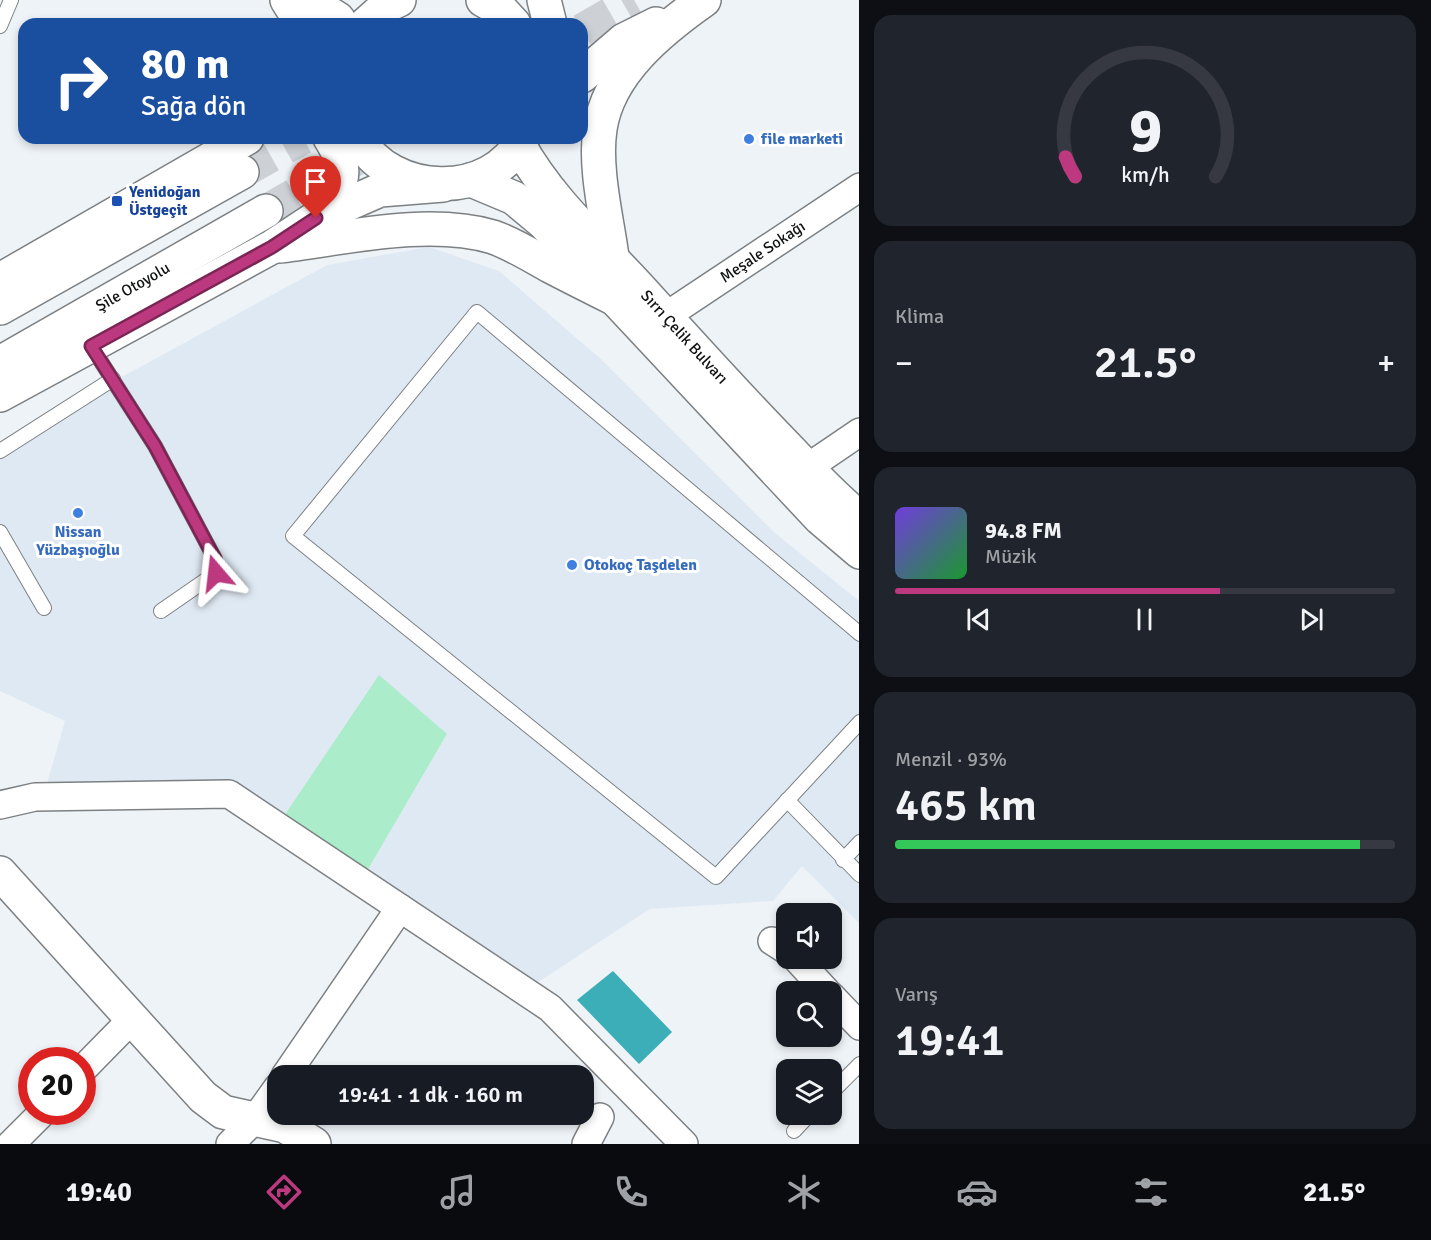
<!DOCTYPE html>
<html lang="tr">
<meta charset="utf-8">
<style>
:root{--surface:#171b24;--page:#20242c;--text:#f1f3f6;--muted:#9ea1a6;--line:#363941;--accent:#bc397f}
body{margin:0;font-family:Signika,sans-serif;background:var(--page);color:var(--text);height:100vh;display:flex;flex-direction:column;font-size:22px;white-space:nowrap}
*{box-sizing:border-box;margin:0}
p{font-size:20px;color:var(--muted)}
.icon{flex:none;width:33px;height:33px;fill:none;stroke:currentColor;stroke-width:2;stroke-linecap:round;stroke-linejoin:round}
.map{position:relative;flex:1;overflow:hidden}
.details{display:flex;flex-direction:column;gap:15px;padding:15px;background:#0d0f14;width:572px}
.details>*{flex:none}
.banner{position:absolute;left:18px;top:18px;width:570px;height:126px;border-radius:18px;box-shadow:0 3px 9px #0003;background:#1a4fa0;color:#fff;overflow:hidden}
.controls{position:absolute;left:776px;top:903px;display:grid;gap:12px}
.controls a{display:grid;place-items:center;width:66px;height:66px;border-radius:12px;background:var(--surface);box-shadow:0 3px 9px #0003;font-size:30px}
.speed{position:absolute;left:18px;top:1047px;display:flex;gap:12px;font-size:30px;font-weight:700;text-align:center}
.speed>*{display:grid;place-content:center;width:78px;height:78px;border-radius:50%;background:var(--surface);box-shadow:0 3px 9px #0003;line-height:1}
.speed .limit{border:9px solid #d22;background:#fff;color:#111}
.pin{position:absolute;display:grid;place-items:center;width:51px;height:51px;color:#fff;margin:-62px -26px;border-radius:50% 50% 50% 0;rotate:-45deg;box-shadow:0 0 6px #0007}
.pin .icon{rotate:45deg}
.me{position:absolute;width:66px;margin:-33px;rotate:343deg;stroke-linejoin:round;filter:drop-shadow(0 0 4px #0008)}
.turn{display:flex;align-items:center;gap:21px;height:126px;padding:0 24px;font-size:27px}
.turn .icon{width:78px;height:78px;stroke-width:2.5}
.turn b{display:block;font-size:42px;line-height:51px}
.big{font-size:45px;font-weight:600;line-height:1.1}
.details .tile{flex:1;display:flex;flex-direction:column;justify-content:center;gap:9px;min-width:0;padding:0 21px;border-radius:18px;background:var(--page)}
.details .dial{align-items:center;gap:0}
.dial svg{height:156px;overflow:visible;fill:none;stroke:var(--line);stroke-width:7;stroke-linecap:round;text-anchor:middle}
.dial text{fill:var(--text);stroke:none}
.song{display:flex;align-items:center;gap:18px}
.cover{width:72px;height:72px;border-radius:9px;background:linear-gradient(135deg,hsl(260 70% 55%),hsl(130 70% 35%))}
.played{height:6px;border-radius:3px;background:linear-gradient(90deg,var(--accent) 65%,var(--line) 65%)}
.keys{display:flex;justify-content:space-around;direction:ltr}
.heat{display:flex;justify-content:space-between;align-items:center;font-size:33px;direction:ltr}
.charge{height:9px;border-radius:4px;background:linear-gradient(90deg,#34c759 93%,var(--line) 0)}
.trip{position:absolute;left:267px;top:1065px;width:327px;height:60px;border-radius:18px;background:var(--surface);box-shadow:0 3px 9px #0003;font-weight:600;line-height:60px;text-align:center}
.menu{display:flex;height:96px;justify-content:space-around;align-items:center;background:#090b0e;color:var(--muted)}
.menu .icon{width:42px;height:42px}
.menu .on{color:var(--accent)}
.menu b{font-size:27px;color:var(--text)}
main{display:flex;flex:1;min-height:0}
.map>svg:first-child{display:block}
.built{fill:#dfe9f3}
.green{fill:#abecca}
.water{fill:#3baeb7}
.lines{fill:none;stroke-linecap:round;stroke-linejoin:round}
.highway-tunnel{stroke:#cdd1d5;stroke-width:33;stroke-dasharray:33 16;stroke-linecap:butt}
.lane-casing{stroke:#7c8083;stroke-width:16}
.street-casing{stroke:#7c8083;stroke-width:30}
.secondary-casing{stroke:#7c8083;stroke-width:36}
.primary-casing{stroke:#7c8083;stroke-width:36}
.highway-casing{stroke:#7c8083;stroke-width:36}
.lane{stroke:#fff;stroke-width:14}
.street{stroke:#fff;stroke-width:27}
.secondary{stroke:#fff;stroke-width:33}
.primary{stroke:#fff;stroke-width:33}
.highway{stroke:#fff;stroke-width:33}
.route-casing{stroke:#7a2553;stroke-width:15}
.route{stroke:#bc397f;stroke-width:10}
.shop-dot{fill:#3f7fe0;stroke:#fff;stroke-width:2}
.transit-dot{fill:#1a4fb4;stroke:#fff;stroke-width:2}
.labels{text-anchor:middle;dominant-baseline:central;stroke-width:6;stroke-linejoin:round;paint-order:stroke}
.shop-label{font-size:16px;font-weight:bold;fill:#366cbe;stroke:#fff;text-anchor:start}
.transit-label{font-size:16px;font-weight:bold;fill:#164399;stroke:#fff;text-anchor:start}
.street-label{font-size:16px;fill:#101112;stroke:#fff}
</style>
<main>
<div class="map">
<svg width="860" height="1144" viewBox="0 0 860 1144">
<rect width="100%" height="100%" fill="#eef3f7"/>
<path class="built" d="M429,247L499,271L603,361L775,533L859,601V923L802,866L773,901L650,909L535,984L451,923L367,871L447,734L282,819L230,808L41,804L65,721L0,691V447L98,390L327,265Z"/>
<path class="green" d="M379,675L447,734L367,871L282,819Z"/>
<path class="water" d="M613,971L672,1032L639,1064L577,1000Z"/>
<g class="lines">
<g class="highway-tunnel">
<path d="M582,30L634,0"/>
<path d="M242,172L303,138"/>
<path d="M266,211L393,138"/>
</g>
<defs>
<g id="lane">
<path d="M0,26L11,0"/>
<path d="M91,346L155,446L215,559L216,573L161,611"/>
<path d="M0,451L113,379"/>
<path d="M0,532L44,608"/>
<path d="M860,634L477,312L293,536L716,877L860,722"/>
<path d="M787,800L860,875"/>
<path d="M843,860L860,842"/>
<path d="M831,1093L860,1064"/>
<path d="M794,1131L810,1114"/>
</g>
<g id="street">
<path id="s1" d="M666,316L860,187"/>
<path d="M807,468L860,432"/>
<path d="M0,805L35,797L229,794L400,908L285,1076"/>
<path d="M400,908L550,1008L684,1144"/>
<path d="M772,941L786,950"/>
<path d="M796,958L827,992"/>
<path d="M831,996L860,1026"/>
<path d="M82,1070L133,1018"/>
<path d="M11,1144L43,1112"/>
<path d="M230,1144L255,1119L278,1087"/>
<path d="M586,1144L600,1117"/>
</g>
<path id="secondary" d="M0,873L203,1097L223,1112L285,1126L314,1144"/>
<g id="primary">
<path d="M308,0L338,19L341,24"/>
<path d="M483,0L502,11L514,24"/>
<path d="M366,24L386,6L399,0"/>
<path d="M358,138C391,197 491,201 523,138"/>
<path id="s2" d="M519,145C551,203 601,245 645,294C692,346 739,398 788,448C811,472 833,497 860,518"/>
<path d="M471,180L514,198L544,223L820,518L860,552"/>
</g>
<g id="highway">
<path d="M287,0L302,24"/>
<path d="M544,0L550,24"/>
<path d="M582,76L624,40L656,24"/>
<path d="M316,218C341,192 352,172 330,138"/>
<path d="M280,246C345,238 429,218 493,237C513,244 532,256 550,266C571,277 593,288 615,299"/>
<path d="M612,257C607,219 594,168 600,129C608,73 660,31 704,0"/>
<path d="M0,280L247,138"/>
<path d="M0,308L242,172"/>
<path id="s3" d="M0,363L266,211"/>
<path d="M0,395L272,247L316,218L380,190L443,185"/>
</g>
</defs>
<use href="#lane" class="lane-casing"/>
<use href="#street" class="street-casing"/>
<use href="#secondary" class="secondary-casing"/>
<use href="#primary" class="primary-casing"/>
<use href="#highway" class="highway-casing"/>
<use href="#lane" class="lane"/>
<use href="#street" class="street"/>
<use href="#secondary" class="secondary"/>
<use href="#primary" class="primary"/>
<use href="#highway" class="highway"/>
</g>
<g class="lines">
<defs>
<path id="route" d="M216,573L215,559L155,446L91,346L272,247L316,218"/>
</defs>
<use href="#route" class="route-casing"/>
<use href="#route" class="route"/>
</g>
<g class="shop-dot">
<circle cx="749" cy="139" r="6"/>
<circle cx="78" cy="513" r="6"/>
<circle cx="572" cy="565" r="6"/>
</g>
<rect class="transit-dot" x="111" y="195" width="12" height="12" rx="3"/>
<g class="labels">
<g class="shop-label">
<text x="761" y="139">file marketi</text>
<text x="78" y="532" text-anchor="middle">Nissan<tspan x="78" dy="18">Yüzbaşıoğlu</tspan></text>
<text x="584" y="565">Otokoç Taşdelen</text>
</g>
<g class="transit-label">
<text x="129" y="192">Yenidoğan<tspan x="129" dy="18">Üstgeçit</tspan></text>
</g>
<g class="street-label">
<text stroke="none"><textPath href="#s1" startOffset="116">Meşale Sokağı</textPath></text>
<text stroke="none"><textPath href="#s3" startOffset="153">Şile Otoyolu</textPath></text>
<text stroke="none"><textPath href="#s2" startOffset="254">Sırrı Çelik Bulvarı</textPath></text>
</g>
</g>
</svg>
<div class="controls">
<a><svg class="icon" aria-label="sound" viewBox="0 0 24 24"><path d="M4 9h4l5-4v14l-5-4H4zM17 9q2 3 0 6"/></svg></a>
<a><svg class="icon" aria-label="search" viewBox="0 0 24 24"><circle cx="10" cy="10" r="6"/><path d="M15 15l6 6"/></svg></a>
<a><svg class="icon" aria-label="layers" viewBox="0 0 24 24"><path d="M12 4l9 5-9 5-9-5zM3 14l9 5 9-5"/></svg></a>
</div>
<div class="speed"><div class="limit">20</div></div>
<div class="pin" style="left:316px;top:218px;background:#d93025"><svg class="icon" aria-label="arrive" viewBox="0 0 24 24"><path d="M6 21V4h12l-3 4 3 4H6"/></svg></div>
<svg class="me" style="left:216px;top:573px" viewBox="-20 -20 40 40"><path d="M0-17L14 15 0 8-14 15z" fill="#bc397f" stroke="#fff" stroke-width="4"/></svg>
<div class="trip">19:41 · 1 dk · 160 m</div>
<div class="banner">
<div class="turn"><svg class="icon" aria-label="right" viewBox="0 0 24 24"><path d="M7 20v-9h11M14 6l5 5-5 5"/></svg><div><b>80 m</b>Sağa dön</div></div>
</div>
</div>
<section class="details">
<div class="tile dial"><svg viewBox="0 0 100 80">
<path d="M14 69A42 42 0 1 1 86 69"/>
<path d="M14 69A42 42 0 0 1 9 59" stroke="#bc397f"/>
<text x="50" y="56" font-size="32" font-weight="700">9</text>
<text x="50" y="72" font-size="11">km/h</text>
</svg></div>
<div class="tile"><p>Klima</p>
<div class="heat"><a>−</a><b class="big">21.5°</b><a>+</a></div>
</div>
<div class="tile">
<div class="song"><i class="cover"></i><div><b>94.8 FM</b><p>Müzik</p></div></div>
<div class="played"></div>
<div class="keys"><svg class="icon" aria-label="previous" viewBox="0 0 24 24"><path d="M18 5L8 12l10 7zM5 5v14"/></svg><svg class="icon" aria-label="pause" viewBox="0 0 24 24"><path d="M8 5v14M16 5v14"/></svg><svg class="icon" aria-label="next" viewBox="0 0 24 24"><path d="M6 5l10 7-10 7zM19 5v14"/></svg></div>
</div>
<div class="tile"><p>Menzil · 93%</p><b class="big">465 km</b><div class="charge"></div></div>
<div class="tile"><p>Varış</p><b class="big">19:41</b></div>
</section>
</main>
<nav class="menu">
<b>19:40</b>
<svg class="icon on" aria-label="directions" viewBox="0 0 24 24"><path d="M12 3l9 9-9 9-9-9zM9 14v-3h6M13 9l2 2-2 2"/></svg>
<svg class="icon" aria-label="music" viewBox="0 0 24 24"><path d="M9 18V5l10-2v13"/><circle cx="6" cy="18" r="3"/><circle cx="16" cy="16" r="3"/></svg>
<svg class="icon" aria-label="phone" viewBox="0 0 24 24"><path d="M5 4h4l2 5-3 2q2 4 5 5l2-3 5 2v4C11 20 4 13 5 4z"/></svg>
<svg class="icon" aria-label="climate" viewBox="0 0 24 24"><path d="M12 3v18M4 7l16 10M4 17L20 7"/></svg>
<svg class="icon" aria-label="car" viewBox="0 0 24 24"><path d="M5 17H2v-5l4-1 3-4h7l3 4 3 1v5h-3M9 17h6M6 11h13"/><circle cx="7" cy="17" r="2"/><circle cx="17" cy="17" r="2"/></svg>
<svg class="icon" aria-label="filters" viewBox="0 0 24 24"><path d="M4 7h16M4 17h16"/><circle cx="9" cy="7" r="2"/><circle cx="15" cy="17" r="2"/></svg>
<b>21.5°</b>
</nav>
